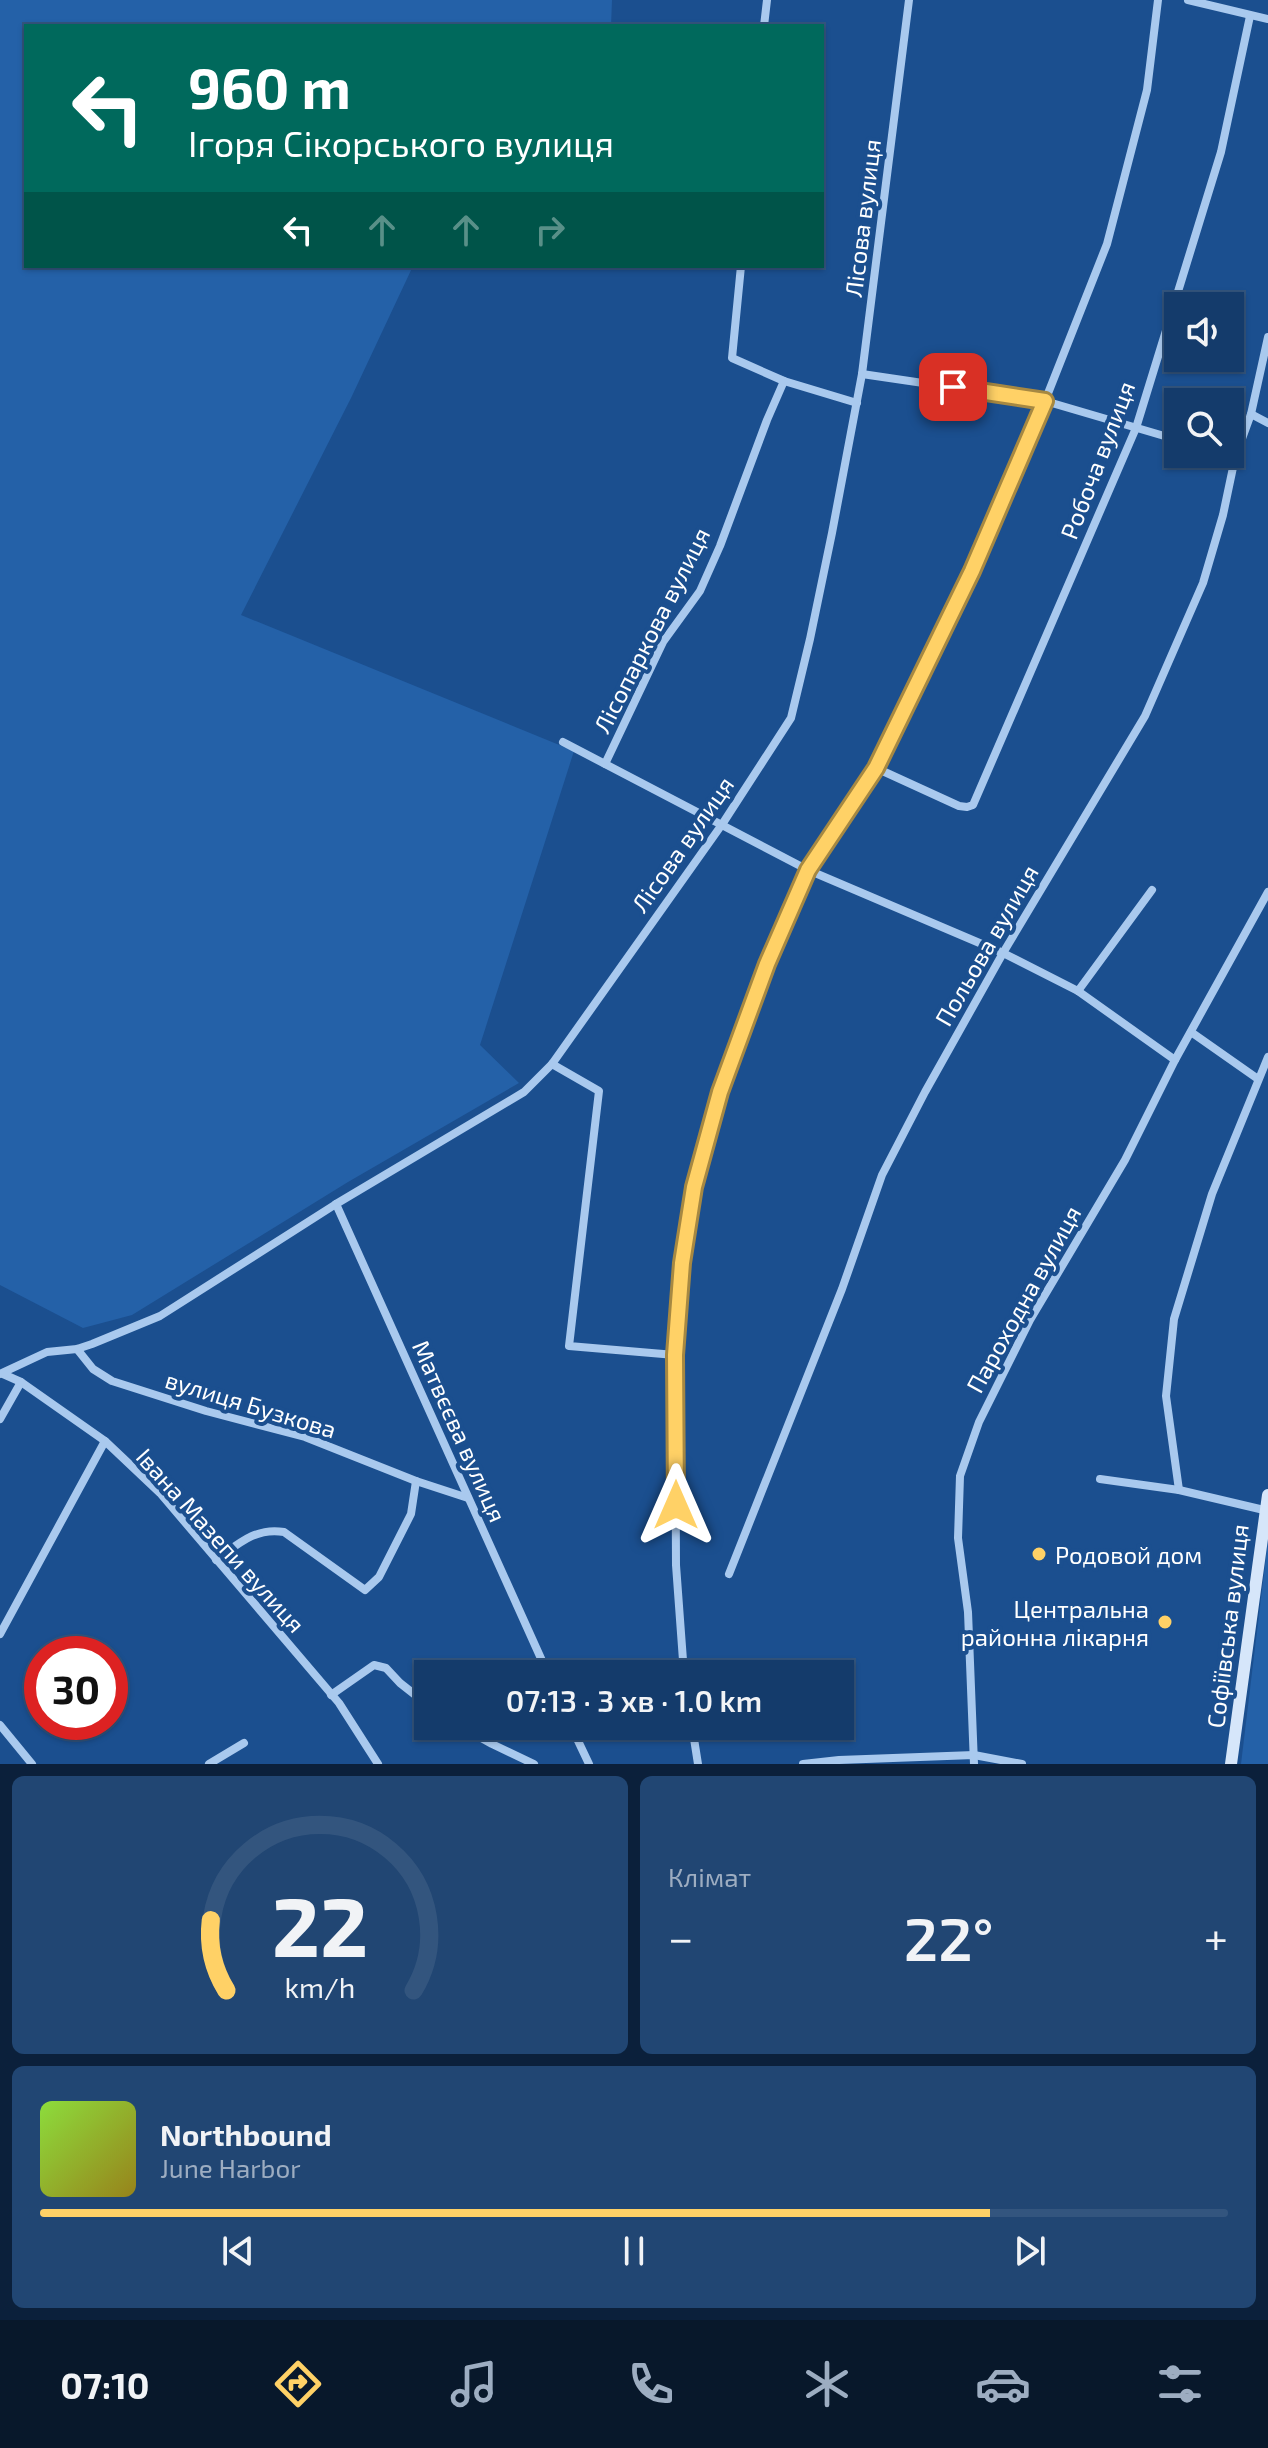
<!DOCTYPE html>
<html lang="uk">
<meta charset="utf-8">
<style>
:root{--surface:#143b6b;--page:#214673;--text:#f1f3f6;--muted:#9dadc1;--line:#33557e;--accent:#ffd166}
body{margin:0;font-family:"Exo 2",sans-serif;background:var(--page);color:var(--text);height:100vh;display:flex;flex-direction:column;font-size:30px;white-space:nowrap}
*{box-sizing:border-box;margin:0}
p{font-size:26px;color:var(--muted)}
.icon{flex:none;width:44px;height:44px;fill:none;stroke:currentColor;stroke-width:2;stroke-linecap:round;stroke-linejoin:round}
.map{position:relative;height:1764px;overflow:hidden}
.panel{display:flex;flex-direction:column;gap:12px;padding:12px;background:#0b203b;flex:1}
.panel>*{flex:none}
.banner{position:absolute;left:24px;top:24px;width:800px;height:244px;border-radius:0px;box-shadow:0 2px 6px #0004,0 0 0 2px var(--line);background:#00695c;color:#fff;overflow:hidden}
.buttons{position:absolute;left:1164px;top:292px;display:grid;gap:16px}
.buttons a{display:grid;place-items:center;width:80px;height:80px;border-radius:0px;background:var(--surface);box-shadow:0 2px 6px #0004,0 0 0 2px var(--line);font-size:40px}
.speed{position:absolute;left:24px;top:1636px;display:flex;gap:16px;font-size:40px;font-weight:700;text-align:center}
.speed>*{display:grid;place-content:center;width:104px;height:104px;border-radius:50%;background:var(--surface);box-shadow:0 2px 6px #0004,0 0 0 2px var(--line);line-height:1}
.speed .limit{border:12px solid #d22;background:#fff;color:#111}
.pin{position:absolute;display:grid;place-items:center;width:68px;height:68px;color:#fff;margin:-34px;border-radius:16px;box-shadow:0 4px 12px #0006}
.me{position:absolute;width:88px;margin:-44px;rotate:0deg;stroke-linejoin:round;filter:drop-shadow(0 0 6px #0008)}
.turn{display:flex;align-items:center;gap:28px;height:168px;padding:0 32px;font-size:36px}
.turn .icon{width:104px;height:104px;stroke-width:2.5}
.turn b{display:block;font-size:56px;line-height:68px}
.lanes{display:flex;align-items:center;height:76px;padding:0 32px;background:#0003;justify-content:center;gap:40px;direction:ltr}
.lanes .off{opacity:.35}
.big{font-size:60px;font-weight:600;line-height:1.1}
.panel .widget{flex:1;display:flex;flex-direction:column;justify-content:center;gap:12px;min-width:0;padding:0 28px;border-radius:12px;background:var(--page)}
.panel .dial{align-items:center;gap:0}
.dial svg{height:208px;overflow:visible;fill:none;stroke:var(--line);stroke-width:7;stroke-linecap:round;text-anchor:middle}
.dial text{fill:var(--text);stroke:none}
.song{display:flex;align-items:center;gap:24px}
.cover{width:96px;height:96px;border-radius:12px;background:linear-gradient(135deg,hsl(90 70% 55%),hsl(50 70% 35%))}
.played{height:8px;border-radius:4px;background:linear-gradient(90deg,var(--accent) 80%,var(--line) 80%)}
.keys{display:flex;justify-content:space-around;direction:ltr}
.heat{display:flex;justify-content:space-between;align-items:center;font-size:44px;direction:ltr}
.panel .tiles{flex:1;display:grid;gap:12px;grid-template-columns:1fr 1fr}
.widget:last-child{grid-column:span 2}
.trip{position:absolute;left:414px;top:1660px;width:440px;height:80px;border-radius:0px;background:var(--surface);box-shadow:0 2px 6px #0004,0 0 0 2px var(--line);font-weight:600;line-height:80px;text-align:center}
.dock{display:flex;height:128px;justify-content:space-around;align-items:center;background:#08182b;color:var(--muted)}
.dock .icon{width:56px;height:56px}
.dock .selected{color:var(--accent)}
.dock b{font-size:36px;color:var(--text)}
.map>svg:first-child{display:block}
.green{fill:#2461a8}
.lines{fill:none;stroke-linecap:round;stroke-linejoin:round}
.street{stroke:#a9c9ee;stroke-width:8}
.secondary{stroke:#d6e6fa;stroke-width:12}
.route-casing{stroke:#a68842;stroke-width:20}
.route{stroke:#ffd166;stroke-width:14}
.poi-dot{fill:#ffd166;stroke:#1b4f8f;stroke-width:3}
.labels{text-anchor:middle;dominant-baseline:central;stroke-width:8;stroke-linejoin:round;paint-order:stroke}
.street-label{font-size:24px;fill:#fff;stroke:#1b4f8f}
.poi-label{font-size:24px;fill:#fff;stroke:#1b4f8f;text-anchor:start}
</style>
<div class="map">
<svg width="1268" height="1764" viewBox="0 0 1268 1764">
<rect width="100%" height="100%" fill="#1b4f8f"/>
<g class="green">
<path d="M0,0H612L611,26H26V266H413L351,398L241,615L574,751L480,1045L519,1083L348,1182L132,1315L83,1328L0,1285Z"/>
<path d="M1268,1540V1764H1241Z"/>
</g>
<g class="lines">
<g class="street">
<path d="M1188,0L1268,19"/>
<path d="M764,26L767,0"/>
<path d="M741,266L732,358L784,381L857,403"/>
<path d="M862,374L1045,401L1178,440"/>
<path d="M1251,414L1268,423"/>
<path d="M1224,454L1235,458"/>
<path d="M563,742L808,870L1003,953L1078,991L1175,1060"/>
<path d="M605,764L663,642L700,591L720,546L767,420L784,381"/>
<path d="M876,768L959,806L967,807L973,805L1136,428L1221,152L1250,16"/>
<path d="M1078,991L1152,890"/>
<path d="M1191,1032L1258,1079"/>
<path d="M552,1064L599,1091L569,1346L675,1355"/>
<path d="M336,1204L548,1674"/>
<path d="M77,1349L93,1369L112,1381L206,1411L305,1437L416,1481L468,1498"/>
<path d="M0,1374L47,1352L77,1349L92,1344L160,1316L336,1204L524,1092L552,1064L723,823L791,718L810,639L832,533L862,374L909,0"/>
<path d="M3,1374L21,1382L105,1441L160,1493L339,1703L378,1764"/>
<path d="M0,1419L21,1382"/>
<path d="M1100,1479L1179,1490L1264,1510"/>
<path d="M1179,1490L1166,1396L1174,1319L1212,1194L1268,1057"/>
<path d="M216,1560C238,1544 256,1527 284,1532L365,1590L379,1577L411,1514L416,1481"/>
<path d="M729,1574L842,1289L882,1175L925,1092L1003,953L1145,716L1203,583L1223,515L1235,458L1251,414L1268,337"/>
<path d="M0,1634L105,1441"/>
<path d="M684,1674L676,1565L675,1355L682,1263L694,1187L720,1092L767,964L808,870L876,768L972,571L1045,401L1107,244L1147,90L1158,0"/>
<path d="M331,1695L374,1665L386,1668L400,1683L428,1705"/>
<path d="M0,1725L32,1764"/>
<path d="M460,1726L492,1744L534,1764"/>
<path d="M571,1726L589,1764"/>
<path d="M692,1726L698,1764"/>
<path d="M209,1764L244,1743"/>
<path d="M803,1764L839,1760L974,1755L1022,1764"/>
<path d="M974,1764L968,1612L958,1538L960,1476L979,1422L1030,1320L1125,1160L1175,1060L1268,892"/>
</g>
<path class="secondary" d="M1231,1764L1268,1495"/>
</g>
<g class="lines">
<defs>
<path id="route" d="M676,1505L675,1355L682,1263L694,1187L720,1092L767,964L808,870L876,768L972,571L1045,401L953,387"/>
</defs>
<use href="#route" class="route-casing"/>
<use href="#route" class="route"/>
</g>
<g class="poi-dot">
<circle cx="1039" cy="1554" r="8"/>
<circle cx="1165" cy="1622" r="8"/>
</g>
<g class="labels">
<g class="street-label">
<text transform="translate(862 218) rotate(-83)">Лісова вулиця</text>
<text transform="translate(1097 460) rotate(-69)">Робоча вулиця</text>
<text transform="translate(651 630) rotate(-63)">Лісопаркова вулиця</text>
<text transform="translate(682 844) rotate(-55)">Лісова вулиця</text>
<text transform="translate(986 945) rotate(-60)">Польова вулиця</text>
<text transform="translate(1023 1299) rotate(-61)">Пароходна вулиця</text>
<text transform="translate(251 1404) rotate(17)">вулиця Бузкова</text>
<text transform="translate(460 1431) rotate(66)">Матвєєва вулиця</text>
<text transform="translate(221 1540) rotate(48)">Івана Мазепи вулиця</text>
<text transform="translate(1227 1626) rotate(-83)">Софіївська вулиця</text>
</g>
<g class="poi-label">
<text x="1055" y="1554">Родовой дом</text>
<text x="1149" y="1608" text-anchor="end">Центральна<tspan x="1149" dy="28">районна лікарня</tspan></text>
</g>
</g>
</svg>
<div class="buttons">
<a><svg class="icon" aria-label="sound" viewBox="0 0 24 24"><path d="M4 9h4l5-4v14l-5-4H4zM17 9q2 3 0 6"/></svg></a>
<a><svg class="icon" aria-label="search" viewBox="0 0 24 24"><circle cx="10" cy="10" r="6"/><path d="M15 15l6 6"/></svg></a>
</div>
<div class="speed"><div class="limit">30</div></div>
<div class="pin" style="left:953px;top:387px;background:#d93025"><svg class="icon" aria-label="arrive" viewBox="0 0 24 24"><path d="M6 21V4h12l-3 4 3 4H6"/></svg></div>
<svg class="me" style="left:676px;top:1505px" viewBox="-20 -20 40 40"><path d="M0-17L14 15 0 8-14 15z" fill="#ffd166" stroke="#fff" stroke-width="4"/></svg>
<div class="trip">07:13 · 3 хв · 1.0 km</div>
<div class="banner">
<div class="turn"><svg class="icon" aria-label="left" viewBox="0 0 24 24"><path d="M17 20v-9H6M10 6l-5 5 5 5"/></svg><div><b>960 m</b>Ігоря Сікорського вулиця</div></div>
<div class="lanes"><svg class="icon" aria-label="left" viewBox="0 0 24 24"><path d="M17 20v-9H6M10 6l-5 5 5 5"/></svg><svg class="icon off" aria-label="ahead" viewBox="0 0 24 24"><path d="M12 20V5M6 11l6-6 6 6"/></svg><svg class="icon off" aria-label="ahead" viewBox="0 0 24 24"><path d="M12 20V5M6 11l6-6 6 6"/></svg><svg class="icon off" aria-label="right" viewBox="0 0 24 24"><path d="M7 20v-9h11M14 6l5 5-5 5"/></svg></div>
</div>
</div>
<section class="panel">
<div class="tiles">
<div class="widget dial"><svg viewBox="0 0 100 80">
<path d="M14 69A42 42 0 1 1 86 69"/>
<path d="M14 69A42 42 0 0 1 8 42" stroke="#ffd166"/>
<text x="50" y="56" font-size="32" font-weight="700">22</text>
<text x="50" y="72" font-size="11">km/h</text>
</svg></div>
<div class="widget"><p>Клімат</p>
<div class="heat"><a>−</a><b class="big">22°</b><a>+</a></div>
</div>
<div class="widget">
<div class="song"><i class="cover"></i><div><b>Northbound</b><p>June Harbor</p></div></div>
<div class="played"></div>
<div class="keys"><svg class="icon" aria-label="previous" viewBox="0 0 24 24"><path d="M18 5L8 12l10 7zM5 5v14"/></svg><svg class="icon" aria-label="pause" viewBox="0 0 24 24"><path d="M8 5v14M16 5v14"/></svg><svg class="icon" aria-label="next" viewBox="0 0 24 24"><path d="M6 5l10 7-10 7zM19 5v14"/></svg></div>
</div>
</div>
</section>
<nav class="dock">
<b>07:10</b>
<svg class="icon selected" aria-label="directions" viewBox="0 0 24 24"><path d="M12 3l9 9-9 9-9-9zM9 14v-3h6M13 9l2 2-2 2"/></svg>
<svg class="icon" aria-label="music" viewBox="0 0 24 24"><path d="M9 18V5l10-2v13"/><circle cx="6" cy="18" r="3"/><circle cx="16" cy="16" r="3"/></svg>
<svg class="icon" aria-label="phone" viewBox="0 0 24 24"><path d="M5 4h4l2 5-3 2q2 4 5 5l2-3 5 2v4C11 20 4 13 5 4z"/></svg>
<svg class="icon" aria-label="climate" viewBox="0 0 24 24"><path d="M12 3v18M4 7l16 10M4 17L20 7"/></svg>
<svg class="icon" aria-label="car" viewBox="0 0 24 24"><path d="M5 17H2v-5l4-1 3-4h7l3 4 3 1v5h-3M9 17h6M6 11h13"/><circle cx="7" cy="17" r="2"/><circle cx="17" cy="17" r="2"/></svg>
<svg class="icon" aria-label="filters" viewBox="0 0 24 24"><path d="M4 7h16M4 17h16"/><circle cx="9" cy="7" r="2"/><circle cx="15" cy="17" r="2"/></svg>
</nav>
